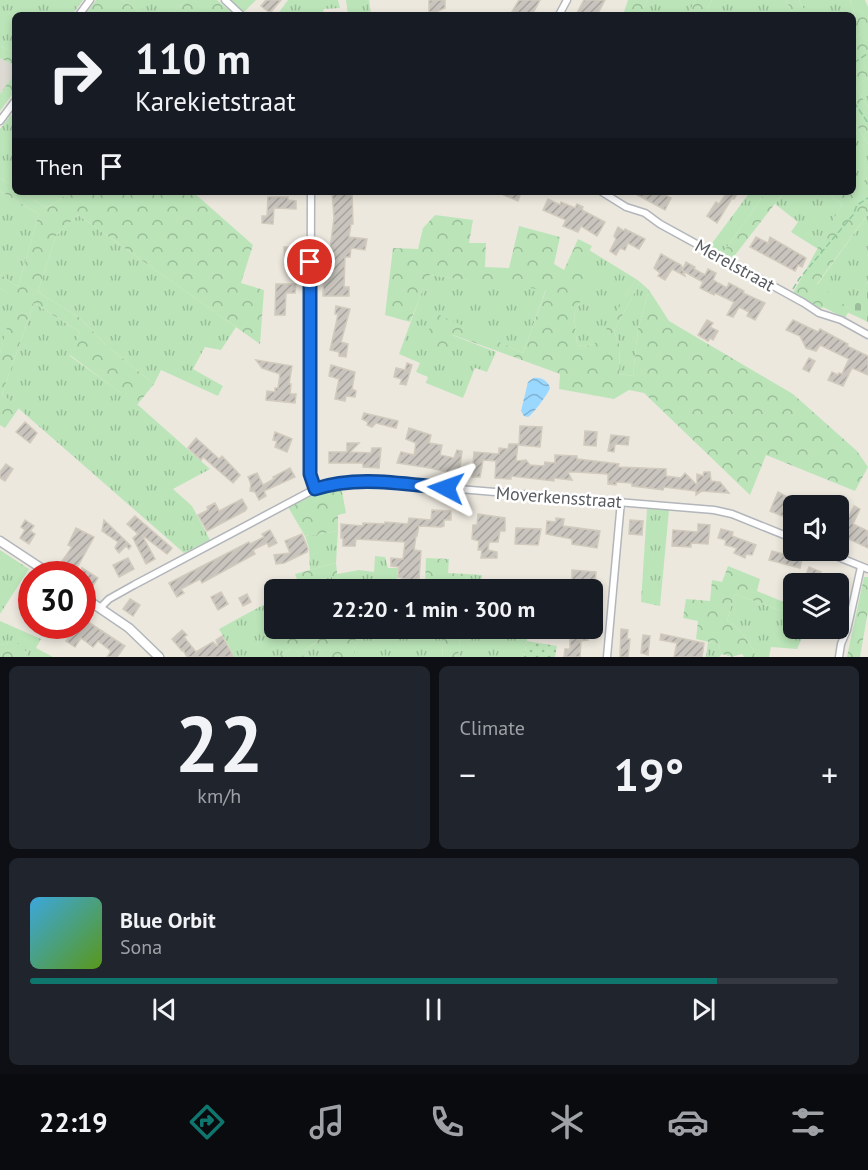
<!DOCTYPE html>
<meta charset="utf-8">
<style>
:root{--surface:#171b24;--page:#20242c;--text:#f1f3f6;--muted:#9ea1a6;--line:#363941;--accent:#0f766e}
body{margin:0;font-family:"PT Sans",sans-serif;background:var(--page);color:var(--text);height:100vh;display:flex;flex-direction:column;font-size:22px;white-space:nowrap}
*{box-sizing:border-box;margin:0}
p{font-size:20px;color:var(--muted)}
.icon{flex:none;width:33px;height:33px;fill:none;stroke:currentColor;stroke-width:2;stroke-linecap:round;stroke-linejoin:round}
.map{position:relative;height:657px;overflow:hidden}
.panel{display:flex;flex-direction:column;gap:9px;padding:9px;background:#0d0f14;flex:1}
.panel>*{flex:none}
.banner{position:absolute;left:12px;top:12px;width:844px;height:183px;border-radius:9px;box-shadow:0 3px 9px #0003;background:#171b24;color:var(--text);overflow:hidden}
.tools{position:absolute;left:783px;top:495px;display:grid;gap:12px}
.tools a{display:grid;place-items:center;width:66px;height:66px;border-radius:9px;background:var(--surface);box-shadow:0 3px 9px #0003;font-size:30px}
.speed{position:absolute;left:18px;top:561px;display:flex;gap:12px;font-size:30px;font-weight:700;text-align:center}
.speed>*{display:grid;place-content:center;width:78px;height:78px;border-radius:50%;background:var(--surface);box-shadow:0 3px 9px #0003;line-height:1}
.speed .limit{border:9px solid #d22;background:#fff;color:#111}
.pin{position:absolute;display:grid;place-items:center;width:51px;height:51px;color:#fff;margin:-26px;border:3px solid #fff;border-radius:50%;box-shadow:0 2px 6px #0007}
.me{position:absolute;width:66px;margin:-33px;rotate:274deg;stroke-linejoin:round;filter:drop-shadow(0 0 4px #0008)}
.turn{display:flex;align-items:center;gap:21px;height:126px;padding:0 24px;font-size:27px}
.turn .icon{width:78px;height:78px;stroke-width:2.5}
.turn b{display:block;font-size:42px;line-height:51px}
.then{display:flex;align-items:center;height:57px;padding:0 24px;background:#0003;gap:12px;font-size:22px}
.big{font-size:45px;font-weight:800;line-height:1.1}
.panel .card{flex:1;display:flex;flex-direction:column;justify-content:center;gap:9px;min-width:0;padding:0 21px;border-radius:9px;background:var(--page)}
.panel .dial{align-items:center;gap:0}
.dial b{font-size:78px;line-height:1}
.song{display:flex;align-items:center;gap:18px}
.cover{width:72px;height:72px;border-radius:9px;background:linear-gradient(135deg,hsl(200 70% 55%),hsl(90 70% 35%))}
.played{height:6px;border-radius:3px;background:linear-gradient(90deg,var(--accent) 85%,var(--line) 85%)}
.keys{display:flex;justify-content:space-around;direction:ltr}
.heat{display:flex;justify-content:space-between;align-items:center;font-size:33px;direction:ltr}
.panel .tiles{flex:1;display:grid;gap:9px;grid-template-columns:1fr 1fr}
.card:last-child{grid-column:span 2}
.trip{position:absolute;left:264px;top:579px;width:339px;height:60px;border-radius:9px;background:var(--surface);box-shadow:0 3px 9px #0003;font-weight:800;line-height:60px;text-align:center}
.tab-bar{display:flex;height:96px;justify-content:space-around;align-items:center;background:#090b0e;color:var(--muted)}
.tab-bar .icon{width:42px;height:42px}
.tab-bar .selected{color:var(--accent)}
.tab-bar b{font-size:27px;color:var(--text)}
.map>svg:first-child{display:block}
.industrial{fill:#dcdad3}
.grass{fill:url(#grass-tufts)}
.forest{fill:url(#forest-crowns)}
.cemetery{fill:url(#cemetery-stones)}
.garden{fill:url(#garden-dots)}
.water{fill:url(#water-waves)}
.building{fill:url(#building-hatch);stroke:#d1cabd;stroke-width:1.5}
.lines{fill:none;stroke-linecap:round;stroke-linejoin:round}
.minor-casing{stroke:#b2b6bb;stroke-width:9}
.tertiary-casing{stroke:#b2b6bb;stroke-width:11}
.path{stroke:#92c79f;stroke-width:1.5;stroke-dasharray:6 3;stroke-linecap:butt}
.minor{stroke:#fff;stroke-width:6}
.tertiary{stroke:#fff;stroke-width:8}
.route-casing{stroke:#114b97;stroke-width:15}
.route{stroke:#1a73e8;stroke-width:10}
.labels{text-anchor:middle;dominant-baseline:central;stroke-width:5;stroke-linejoin:round;paint-order:stroke}
.street-label{font-size:18px;fill:#585c61;stroke:#fff}
</style>
<div class="map">
<svg width="868" height="657" viewBox="0 0 868 657">
<defs>
<pattern id="grass-tufts" width="24" height="20" patternUnits="userSpaceOnUse" patternTransform="scale(1.5)"><rect width="24" height="20" fill="#bbe5b9"/><path d="M3 7l-1-3M5 7V3M7 7l1-3M15 17l-1-3M17 17v-4M19 17l1-3" fill="none" stroke="#9bbd9a"/></pattern>
<pattern id="forest-crowns" width="20" height="18" patternUnits="userSpaceOnUse" patternTransform="scale(1.5)"><rect width="20" height="18" fill="#bbe5b9"/><path d="M2 6a3 3 0 1 1 6 0M12 15a3 3 0 1 1 6 0" fill="none" stroke="#9bbd9a"/></pattern>
<pattern id="cemetery-stones" width="16" height="16" patternUnits="userSpaceOnUse" patternTransform="scale(1.5)"><rect width="16" height="16" fill="#bbe5b9"/><path d="M2 7V4a2 2 0 0 1 4 0v3zM10 15v-3a2 2 0 0 1 4 0v3z" fill="#9bbd9a"/></pattern>
<pattern id="garden-dots" width="8" height="8" patternUnits="userSpaceOnUse" patternTransform="scale(1.5)"><rect width="8" height="8" fill="#bbe5b9"/><path d="M2 2h.1M6 6h.1" fill="none" stroke="#9bbd9a" stroke-width="1.8" stroke-linecap="round"/></pattern>
<pattern id="water-waves" width="16" height="10" patternUnits="userSpaceOnUse" patternTransform="scale(1.5)"><rect width="16" height="10" fill="#9bd8ff"/><path d="M0 5q4-4 8 0t8 0" fill="none" stroke="#81b2d2"/></pattern>
<pattern id="building-hatch" width="6" height="6" patternUnits="userSpaceOnUse" patternTransform="scale(1.5)"><rect width="6" height="6" fill="#c9c5be"/><path d="M-1 1l2-2M0 6l6-6M5 7l2-2" fill="none" stroke="#a6a39e"/></pattern>
</defs>
<rect width="100%" height="100%" fill="#ece8de"/>
<path class="industrial" d="M0,58L15,66V73L0,94Z"/>
<g class="grass">
<path d="M0,0H83L72,15H15V53L0,46Z"/>
<path d="M122,0H186L171,15H145Z"/>
<path d="M231,0H256L243,13Z"/>
<path d="M288,0H338L340,8L324,9L322,15H277Z"/>
<path d="M346,0H369L371,15H348Z"/>
<path d="M648,0H696L687,15H639Z"/>
<path d="M712,0H786L794,15H704Z"/>
<path d="M799,0H850L862,33L854,39V15H807Z"/>
<path d="M868,77V107L856,88Z"/>
<path d="M11,115L15,118V187L0,178V129Z"/>
<path d="M854,121L868,144V177L854,192Z"/>
<path d="M0,191L39,214L18,287L0,274Z"/>
<path d="M22,192H71L46,208Z"/>
<path d="M750,192H766L722,254L710,246Z"/>
<path d="M784,192H826L842,204L818,249L791,232L798,222L775,204Z"/>
<path d="M868,214V282L850,309L817,285Z"/>
<path d="M78,215L236,327L221,350L205,347L193,369L223,386L218,396L161,370L154,384L106,345L80,318L38,292L56,236Z"/>
<path d="M589,250L636,279L602,338C593,345 587,348 577,345L574,314L594,272L581,264Z"/>
<path d="M428,275L546,289L523,353L435,314L452,335L496,352L487,372L475,368L463,398L426,383L428,377L416,372L420,363L399,354Z"/>
<path d="M640,282L649,290L638,329L633,376L619,374L620,346L614,331Z"/>
<path d="M0,288L16,298L0,353Z"/>
<path d="M34,303L80,332L70,356L138,405L210,469L173,489L192,506L210,540L184,553L2,394Z"/>
<path d="M647,509L669,510L660,606L641,602Z"/>
<path d="M338,531L336,563L310,570L309,548L305,536Z"/>
<path d="M0,550L29,569L0,614Z"/>
<path d="M375,556L385,557L388,568H398L397,584L425,585L420,589L369,587L364,589H350L356,588L338,582L337,574L359,570L374,572Z"/>
<path d="M467,574L482,575L481,589L465,590Z"/>
<path d="M332,577L333,589H309L308,581Z"/>
<path d="M735,594L793,615L794,628L806,629L797,649L771,647L769,657H756C750,641 741,630 727,620Z"/>
<path d="M274,599V628L297,629L284,639L290,649L279,657H235L219,629Z"/>
<path d="M0,621L41,639L36,648L53,657H25L27,652L9,643L0,645Z"/>
<path d="M307,629H356V637H393L412,634L425,635L427,629H444L442,657H353L356,638L309,634Z"/>
<path d="M461,629H529L524,657H458Z"/>
<path d="M318,642L323,657H304L300,652Z"/>
<path d="M708,642L718,644L722,654L719,657H706Z"/>
</g>
<g class="forest">
<path d="M96,0H122L145,15H85Z"/>
<path d="M186,0H217L235,15H171Z"/>
<path d="M628,0H648L639,15H623Z"/>
<path d="M696,0H712L704,15H687Z"/>
<path d="M786,0H799L807,15H794Z"/>
<path d="M850,0H865L868,7V77L856,88L868,107V144L854,121V39L862,33Z"/>
<path d="M0,46L15,53V66L0,58Z"/>
<path d="M15,73V91L0,111V94Z"/>
<path d="M868,177V214L817,284L850,309L845,318L823,307L820,310L793,293L842,204L826,192H848L850,195Z"/>
<path d="M0,178L15,187V192H22L46,208L71,192H193L253,245L241,283L264,290L260,344L78,215L56,236L38,292L80,318L106,345L154,384L137,405L70,355L80,332L34,303L2,394L19,408L5,428L0,425V353L15,298L0,288V274L18,287L39,214L0,191Z"/>
<path d="M766,192H784L732,259L722,254Z"/>
<path d="M435,215L473,220L469,243H486L485,267L509,268L519,226L560,237L554,264L564,270L578,239L592,246L582,264L595,272L574,314L577,345C587,348 594,345 601,338L636,279L640,282L614,331L620,346L619,374L633,376L638,329L649,290L669,321L793,394L857,451L868,467L855,491L766,455L750,495L644,393L629,390L614,399L559,389L560,374L453,335L444,358L422,349L435,313L523,353L546,290L429,275L410,322L385,315L393,248L418,249L423,228Z"/>
<path d="M341,486L346,513L338,515V531L305,536L288,507L327,489Z"/>
<path d="M426,558L449,559L448,573L467,574L465,589H446L447,581L434,579L432,589H420L425,585Z"/>
<path d="M336,563L338,582L354,579L356,588L333,589L332,577L308,581L309,589H287L285,585L297,579L295,574Z"/>
<path d="M728,566L760,579L757,591L793,606V615L735,594L727,620C741,630 750,641 756,657H744L742,654L732,657L722,654L718,644L696,639L698,621L683,618L686,599L710,601L712,580L722,582Z"/>
<path d="M864,577H868V611L860,657H847Z"/>
<path d="M297,629H307L309,634L356,638V629H427L426,635C403,633 379,637 356,638L353,657H323L317,642L301,652L304,657H279L290,649L283,639Z"/>
<path d="M444,629H461L458,657H442Z"/>
<path d="M9,643H19L27,653L25,657H0V645Z"/>
</g>
<path class="cemetery" d="M868,282V322L847,312Z"/>
<path class="garden" d="M527,641L557,646L555,657H524Z"/>
<path class="water" d="M533,378C540,377 548,380 550,388C548,394 533,414 528,417L524,416L521,411L528,382Z"/>
<g class="building">
<path d="M266,0H281L270,13L261,6Z"/>
<path d="M429,0H445V8L436,12H429Z"/>
<path d="M519,0H540L532,15H510Z"/>
<path d="M584,0H605L597,15H576Z"/>
<path d="M332,192H352L353,224H351L349,237L367,239L365,250L351,248L350,257H345L344,287H349V296H323L324,264H328L334,218Z"/>
<path d="M497,192H521L518,201Z"/>
<path d="M632,192H660L671,198L665,210Z"/>
<path d="M722,192H738L734,199L732,198L717,223L707,216L716,202L719,204L726,194Z"/>
<path d="M268,197H288V200L296,201V209L274,208L273,224L262,223V216H267Z"/>
<path d="M548,199L560,205L561,202L575,208L577,204L583,207L582,210L605,222L597,236L581,226L578,232L563,226L566,220L543,210Z"/>
<path d="M618,227L624,231L625,229L645,239L639,249L628,243L625,250L620,248L616,255L610,251L616,239L614,236Z"/>
<path d="M756,237L768,243L770,237L806,258L802,267L798,265L795,271L750,247Z"/>
<path d="M284,247H292V251H295V263H285Z"/>
<path d="M661,254L681,265L683,269L686,262L695,267L694,269L705,275L708,269L716,273L713,280L727,288L729,283L744,291L743,293L765,303L755,320L747,316L749,312L739,307L733,317L727,315L734,302L715,293L714,295L700,288L703,282L683,271L685,276L672,269L665,280L658,276L660,273L654,268Z"/>
<path d="M276,284H296L295,293H286L285,315H275Z"/>
<path d="M336,306L350,309L341,342L348,344L346,357L339,356V352L330,350L336,324L338,314H335Z"/>
<path d="M707,320L713,323L710,327L718,331L713,340L710,338L708,341L698,335Z"/>
<path d="M793,320L818,332L820,329L848,344L847,346L868,356V375L852,368L843,386L828,380L832,372L838,375L839,373L842,374L849,359L820,345L816,351L806,348L800,336L786,330Z"/>
<path d="M809,358L815,361L809,372L803,369Z"/>
<path d="M256,360L292,366L289,384H291L290,394H296L295,403L266,400L267,391L275,392V388H278L280,374L262,368Z"/>
<path d="M407,363L412,365L406,385L400,384L402,379L394,377L396,368L405,370Z"/>
<path d="M331,365L355,372L352,389L356,391L355,397L346,396L345,401L335,399L339,379L329,376Z"/>
<path d="M364,413L398,421L396,428L376,423L372,427L367,425L368,422L362,419Z"/>
<path d="M25,422L37,433L30,443L16,432Z"/>
<path d="M520,426L542,427L540,447L519,445Z"/>
<path d="M409,428L431,435L429,443L442,445L440,455L454,458L457,450L462,451L459,476L450,475L451,473L430,468L397,463L401,452L414,455L416,443L406,439Z"/>
<path d="M585,431L597,432L596,446L584,445Z"/>
<path d="M275,432L292,439L287,452L275,447L277,441L273,440Z"/>
<path d="M611,435L629,437L628,445L615,444L614,452L608,451Z"/>
<path d="M196,438L219,459L222,456L240,475L233,483L203,457L201,460L188,448Z"/>
<path d="M347,443H359L350,452L371,453L372,448H381L379,468L363,467V463H329V452H347Z"/>
<path d="M509,444H518L516,461L526,460L530,465L544,466L545,462L555,463V455L577,456V459L619,464L618,467L666,469V476L681,478L685,473L697,485V474L703,476L704,472H710L711,481L720,482L729,493L702,491L696,495V491L664,487L663,490L648,488L632,486V483L616,482V485L608,484V474L576,472H568L572,480L554,478V481L511,476V479L495,478L496,461L483,460L480,477H472L474,452L499,454V448L508,449Z"/>
<path d="M6,464L13,469L5,481L0,478V472Z"/>
<path d="M290,468L295,477L264,491L266,496L259,500L255,492L250,491L251,484L248,477L257,473L263,485L274,479L273,477Z"/>
<path d="M778,492L797,502L794,506V512L790,519L770,511Z"/>
<path d="M242,499L247,508L245,511L207,531L198,515L208,510L207,507L215,503L219,511Z"/>
<path d="M854,506L860,509L853,524L868,531V548L840,535Z"/>
<path d="M432,510L451,511V520H444V526L441,527L419,526L417,536H416L414,550L421,551L419,579H414V584H405V579L398,577L399,567L391,566V558L403,559L405,542L356,539L355,546H343V538H341V524L363,526V523L385,524V522L408,524L409,518L431,520Z"/>
<path d="M478,514L505,518V531H500L498,542H489L488,550L497,552V558H481L482,550H478L479,541L472,539L473,525H477Z"/>
<path d="M135,516L172,548L167,554L142,535L155,559L146,564L133,538L138,534L127,524Z"/>
<path d="M556,518L564,519L563,526L600,531L597,548L572,544V539L546,534L547,521L556,522Z"/>
<path d="M25,520L34,526L30,531L35,534L29,544L20,538L25,530L21,527Z"/>
<path d="M104,520L131,546L129,549L126,546L119,553L115,548L118,542L102,531Z"/>
<path d="M630,520L643,521L642,535L629,534Z"/>
<path d="M698,524L710,525L708,544L691,543V547L672,546L673,530L698,532Z"/>
<path d="M76,528L94,537L74,573L60,564L72,547L68,545Z"/>
<path d="M516,528L541,529L538,545L515,544Z"/>
<path d="M721,529L733,532L732,536L756,545L752,555L746,554L745,558L734,553L737,548L725,545L726,540L718,538Z"/>
<path d="M270,530L277,543L269,547L267,543L253,550L255,554L202,583L200,579L181,589L184,593L177,597L174,592L169,583L249,542L250,544L264,537L262,534Z"/>
<path d="M302,534L308,549L307,552L284,563L276,564L274,555L290,553L285,541Z"/>
<path d="M772,551L802,559L800,568L769,560Z"/>
<path d="M128,558L134,569L119,577L113,565Z"/>
<path d="M809,567L821,572L817,584H806L808,579L805,577Z"/>
<path d="M82,568L98,578L92,587L82,580Z"/>
<path d="M572,570L596,572L595,584H593L592,590L572,589Z"/>
<path d="M221,592L228,604L218,610L211,597Z"/>
<path d="M247,594L251,602L243,606L239,598Z"/>
<path d="M130,599L140,605L133,616L123,609Z"/>
<path d="M82,618L125,646L117,657H107L111,651L98,641L93,647L81,638L75,647L66,641L69,636L54,626H82Z"/>
<path d="M358,628H369V637H359Z"/>
<path d="M555,628H584V631H588V640L581,641L580,657H564L565,649H570V635L555,633Z"/>
<path d="M621,629L628,630L627,639H630L628,657H620Z"/>
<path d="M182,630L187,635L184,637L196,652L213,642L217,646L218,645L216,640L222,636L234,657H187L183,650L182,651L172,639Z"/>
<path d="M661,634L704,643L702,657H674L677,643L660,640Z"/>
<path d="M643,635L650,636L648,655L641,653Z"/>
</g>
<g class="lines">
<defs>
<g id="minor">
<path d="M225,0L241,15"/>
<path d="M79,15L90,0"/>
<path d="M559,15L567,0"/>
<path d="M0,121L15,101"/>
<path d="M311,192L310,474L315,489"/>
<path d="M602,192L626,207L645,213L660,224L804,303L819,313L841,320L868,335"/>
<path d="M821,550L868,569"/>
<path d="M100,608L109,599L134,585L315,489L332,483L351,480L714,510L732,514L794,539"/>
<path d="M607,657L621,501"/>
<path d="M839,657L841,644L847,630L861,567"/>
</g>
<g id="tertiary">
<path d="M0,541L50,574"/>
<path d="M82,596L129,628L159,657"/>
</g>
</defs>
<use href="#minor" class="minor-casing"/>
<use href="#tertiary" class="tertiary-casing"/>
<g class="path">
<path d="M854,63L868,53"/>
<path d="M854,102L868,123"/>
<path d="M793,289L799,279L853,215L857,205L868,198"/>
</g>
<use href="#minor" class="minor"/>
<use href="#tertiary" class="tertiary"/>
</g>
<g class="lines">
<defs>
<path id="route" d="M310,262V474L315,489C357,475 402,484 446,488"/>
</defs>
<use href="#route" class="route-casing"/>
<use href="#route" class="route"/>
</g>
<g class="labels">
<g class="street-label">
<text transform="translate(735 265) rotate(29)">Merelstraat</text>
<text transform="translate(559 497) rotate(4)">Moverkensstraat</text>
</g>
</g>
</svg>
<div class="tools">
<a><svg class="icon" aria-label="sound" viewBox="0 0 24 24"><path d="M4 9h4l5-4v14l-5-4H4zM17 9q2 3 0 6"/></svg></a>
<a><svg class="icon" aria-label="layers" viewBox="0 0 24 24"><path d="M12 4l9 5-9 5-9-5zM3 14l9 5 9-5"/></svg></a>
</div>
<div class="speed"><div class="limit">30</div></div>
<div class="pin" style="left:310px;top:262px;background:#d93025"><svg class="icon" aria-label="arrive" viewBox="0 0 24 24"><path d="M6 21V4h12l-3 4 3 4H6"/></svg></div>
<svg class="me" style="left:446px;top:488px" viewBox="-20 -20 40 40"><path d="M0-17L14 15 0 8-14 15z" fill="#1a73e8" stroke="#fff" stroke-width="4"/></svg>
<div class="trip">22:20 · 1 min · 300 m</div>
<div class="banner">
<div class="turn"><svg class="icon" aria-label="right" viewBox="0 0 24 24"><path d="M7 20v-9h11M14 6l5 5-5 5"/></svg><div><b>110 m</b>Karekietstraat</div></div>
<div class="then">Then<svg class="icon" aria-label="arrive" viewBox="0 0 24 24"><path d="M6 21V4h12l-3 4 3 4H6"/></svg></div>
</div>
</div>
<section class="panel">
<div class="tiles">
<div class="card dial"><b>22</b><p>km/h</p></div>
<div class="card"><p>Climate</p>
<div class="heat"><a>−</a><b class="big">19°</b><a>+</a></div>
</div>
<div class="card">
<div class="song"><i class="cover"></i><div><b>Blue Orbit</b><p>Sona</p></div></div>
<div class="played"></div>
<div class="keys"><svg class="icon" aria-label="previous" viewBox="0 0 24 24"><path d="M18 5L8 12l10 7zM5 5v14"/></svg><svg class="icon" aria-label="pause" viewBox="0 0 24 24"><path d="M8 5v14M16 5v14"/></svg><svg class="icon" aria-label="next" viewBox="0 0 24 24"><path d="M6 5l10 7-10 7zM19 5v14"/></svg></div>
</div>
</div>
</section>
<nav class="tab-bar">
<b>22:19</b>
<svg class="icon selected" aria-label="directions" viewBox="0 0 24 24"><path d="M12 3l9 9-9 9-9-9zM9 14v-3h6M13 9l2 2-2 2"/></svg>
<svg class="icon" aria-label="music" viewBox="0 0 24 24"><path d="M9 18V5l10-2v13"/><circle cx="6" cy="18" r="3"/><circle cx="16" cy="16" r="3"/></svg>
<svg class="icon" aria-label="phone" viewBox="0 0 24 24"><path d="M5 4h4l2 5-3 2q2 4 5 5l2-3 5 2v4C11 20 4 13 5 4z"/></svg>
<svg class="icon" aria-label="climate" viewBox="0 0 24 24"><path d="M12 3v18M4 7l16 10M4 17L20 7"/></svg>
<svg class="icon" aria-label="car" viewBox="0 0 24 24"><path d="M5 17H2v-5l4-1 3-4h7l3 4 3 1v5h-3M9 17h6M6 11h13"/><circle cx="7" cy="17" r="2"/><circle cx="17" cy="17" r="2"/></svg>
<svg class="icon" aria-label="filters" viewBox="0 0 24 24"><path d="M4 7h16M4 17h16"/><circle cx="9" cy="7" r="2"/><circle cx="15" cy="17" r="2"/></svg>
</nav>
